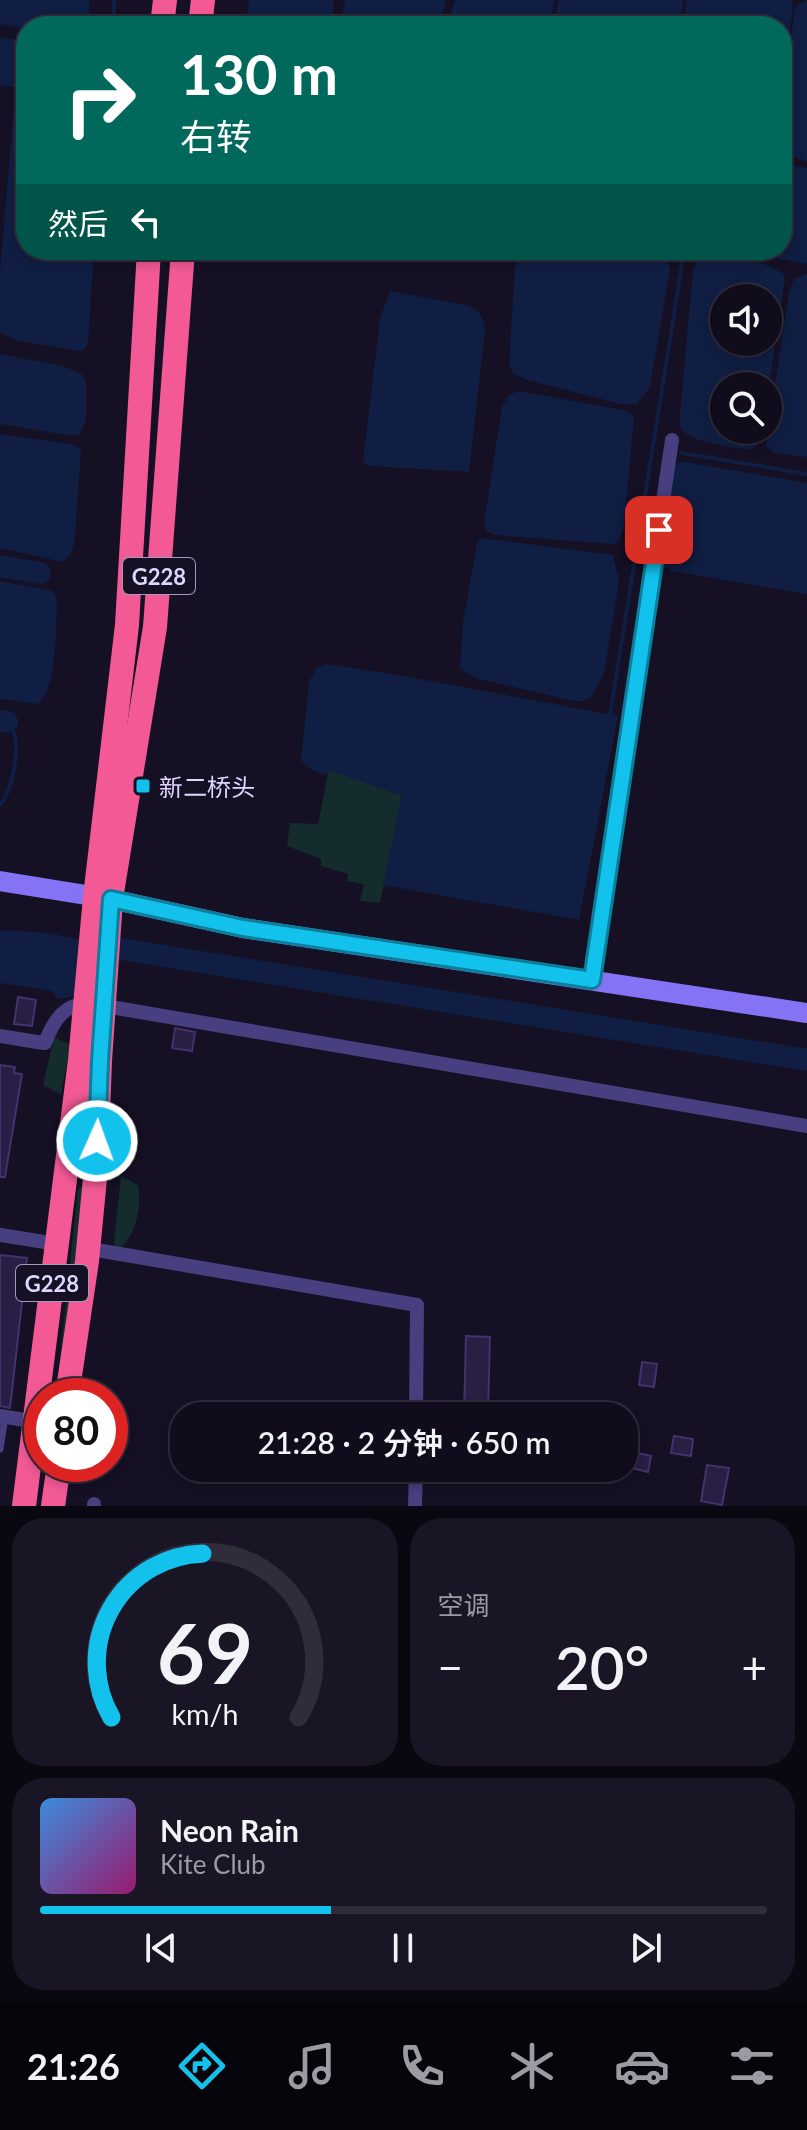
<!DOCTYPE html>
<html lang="zh">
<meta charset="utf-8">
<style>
:root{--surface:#100c1b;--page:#191524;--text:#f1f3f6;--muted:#9c9ba3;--line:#302c3a;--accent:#12c2ec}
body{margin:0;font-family:Lato,"Noto Sans SC",sans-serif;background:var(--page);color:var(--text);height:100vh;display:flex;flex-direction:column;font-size:30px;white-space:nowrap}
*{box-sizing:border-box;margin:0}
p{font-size:26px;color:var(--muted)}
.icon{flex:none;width:44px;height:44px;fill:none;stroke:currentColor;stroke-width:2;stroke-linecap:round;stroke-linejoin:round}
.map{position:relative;height:1506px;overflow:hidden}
.sheet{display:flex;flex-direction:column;gap:12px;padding:12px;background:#09070f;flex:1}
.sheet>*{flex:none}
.banner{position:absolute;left:16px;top:16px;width:776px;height:244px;border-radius:32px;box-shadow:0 4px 12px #0003,0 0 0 2px var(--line);background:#00695c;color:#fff;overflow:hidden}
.fabs{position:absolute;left:710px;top:284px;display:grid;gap:16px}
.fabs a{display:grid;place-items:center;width:72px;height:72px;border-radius:50%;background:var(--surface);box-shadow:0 4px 12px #0003,0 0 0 2px var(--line);font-size:40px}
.speed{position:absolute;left:24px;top:1378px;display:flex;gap:16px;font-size:40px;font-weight:700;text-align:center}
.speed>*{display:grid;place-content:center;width:104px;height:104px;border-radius:50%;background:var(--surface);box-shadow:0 4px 12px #0003,0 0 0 2px var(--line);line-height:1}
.speed .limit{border:12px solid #d22;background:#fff;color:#111}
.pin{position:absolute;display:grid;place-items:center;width:68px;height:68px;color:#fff;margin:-34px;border-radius:16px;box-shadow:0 4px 12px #0006}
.me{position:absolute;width:88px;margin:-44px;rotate:2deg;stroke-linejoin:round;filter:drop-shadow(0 0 6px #0008)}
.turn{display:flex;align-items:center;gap:28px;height:168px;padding:0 32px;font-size:36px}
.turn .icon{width:104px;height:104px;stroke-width:2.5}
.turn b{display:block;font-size:56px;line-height:68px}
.then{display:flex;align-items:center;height:76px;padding:0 32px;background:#0003;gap:16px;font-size:30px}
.big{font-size:60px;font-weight:600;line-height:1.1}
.sheet .tile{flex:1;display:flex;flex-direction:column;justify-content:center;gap:12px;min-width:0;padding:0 28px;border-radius:32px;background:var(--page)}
.sheet .dial{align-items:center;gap:0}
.dial svg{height:208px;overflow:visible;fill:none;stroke:var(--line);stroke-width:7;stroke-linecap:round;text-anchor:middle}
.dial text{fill:var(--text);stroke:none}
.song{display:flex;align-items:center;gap:24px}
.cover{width:96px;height:96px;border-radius:12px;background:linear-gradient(135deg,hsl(210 70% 55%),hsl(320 70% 35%))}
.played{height:8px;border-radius:4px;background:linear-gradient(90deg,var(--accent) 40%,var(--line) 40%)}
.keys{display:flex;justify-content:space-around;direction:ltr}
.heat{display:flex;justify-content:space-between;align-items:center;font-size:44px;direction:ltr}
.sheet .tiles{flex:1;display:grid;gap:12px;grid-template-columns:1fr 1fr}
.tile:last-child{grid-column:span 2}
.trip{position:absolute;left:170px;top:1402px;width:468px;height:80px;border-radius:32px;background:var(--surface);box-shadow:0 4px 12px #0003,0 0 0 2px var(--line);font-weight:600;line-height:80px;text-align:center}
.tabs{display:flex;height:128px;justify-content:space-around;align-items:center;background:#06050b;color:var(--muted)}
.tabs .icon{width:56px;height:56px}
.tabs .current{color:var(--accent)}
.tabs b{font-size:36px;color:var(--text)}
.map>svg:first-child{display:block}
.green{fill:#142c2d}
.water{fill:#101e43;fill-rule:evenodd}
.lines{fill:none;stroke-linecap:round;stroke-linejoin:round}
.stream{stroke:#101e43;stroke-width:4}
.river{stroke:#101e43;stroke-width:22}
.building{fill:#291e43;stroke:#43326d;stroke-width:2}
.lane{stroke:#473f7f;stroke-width:7}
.street{stroke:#473f7f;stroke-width:14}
.secondary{stroke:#8474f5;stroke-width:20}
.highway{stroke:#f35a95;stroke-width:24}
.route-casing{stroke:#0c7e99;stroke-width:20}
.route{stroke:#12c2ec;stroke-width:14}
.poi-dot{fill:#12c2ec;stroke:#151024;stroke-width:3}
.labels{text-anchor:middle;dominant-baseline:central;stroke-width:6;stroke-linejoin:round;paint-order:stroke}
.shield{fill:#151024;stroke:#a29bbb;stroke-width:2}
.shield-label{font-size:22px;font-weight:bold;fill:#ded6fc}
.poi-label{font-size:24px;fill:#ded6fc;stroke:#151024;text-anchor:start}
</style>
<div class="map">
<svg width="807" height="1506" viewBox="0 0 807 1506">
<rect width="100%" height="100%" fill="#151024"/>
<g class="green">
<path d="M329,769L402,796L380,903L360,901L364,884L347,881L348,874L321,866V859L287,846L290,823L318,824Z"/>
<path d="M54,1037L70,1045L61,1094L43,1085Z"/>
<path d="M121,1176L138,1185C142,1208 136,1238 116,1251L114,1243Z"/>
<path d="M82,1187L87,1190L56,1396L78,1189Z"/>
</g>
<g class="water">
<path d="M0,0H89L90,26H26V29L0,24Z"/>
<path d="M249,0H334L331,26H246Z"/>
<path d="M345,0H446L440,26H341Z"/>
<path d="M455,0H554L550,26H447Z"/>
<path d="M558,0H683L680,26H555Z"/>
<path d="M687,0H791L793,10L782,77V26H683Z"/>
<path d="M807,1V161L782,154V96L795,10L798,4Z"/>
<path d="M0,37L26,42V89L0,85Z"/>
<path d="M26,100V250H94L88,343L85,349L80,351L19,341L0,333V272L14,105Z"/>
<path d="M782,163L807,168V264L732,250H782Z"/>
<path d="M516,250H651L668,261L670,269L650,387L637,404H621L527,380L513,374L509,363Z"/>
<path d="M710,253C729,257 775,261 785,277L768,393V386H724V430H762L759,442L751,450C733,447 687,443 679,426L693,270L698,257ZM724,298H768V342H724Z"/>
<path d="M807,274V457L774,453L766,446L789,292L794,279Z"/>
<path d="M390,291L470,306C481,312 483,319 485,330L469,472L370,466L363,462L380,318Z"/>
<path d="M0,354L63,366L82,374L86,381V420L80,434L72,436L0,424Z"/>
<path d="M519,391L628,411L634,418L624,526L619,541L614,544L495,535L486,531L484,523L502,407L509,395Z"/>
<path d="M0,434L71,444L81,449L75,539L71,554L63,562L0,548Z"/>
<path d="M685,462L807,483V594L671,571L661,564L660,559L674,467L677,463Z"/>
<path d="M482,538L613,555L619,581L604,674L592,696L584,701H573L476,678L460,668L463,622L477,543Z"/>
<path d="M0,581L52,591L57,597C56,623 58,687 38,704L0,699Z"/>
<path d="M327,664L398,675L618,716L579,920L383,885L402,796L329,770L327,775C317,772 307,769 301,760L309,682L316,668Z"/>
<path d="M0,930L49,933L92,942L88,994L58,999L52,991L0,983Z"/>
</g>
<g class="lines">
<g class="stream">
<path d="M114,0V26"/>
<path d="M681,453L807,474"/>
<path d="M610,715L683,258"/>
<path d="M0,805C13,791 25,735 7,722"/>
</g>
<g class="river">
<path d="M0,566L40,573"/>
<path d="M0,721L7,722"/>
<path d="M90,944L807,1060"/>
</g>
</g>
<g class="building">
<path d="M18,997L36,1000L32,1026L14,1024Z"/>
<path d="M175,1028L195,1032L192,1051L172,1048Z"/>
<path d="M0,1065L15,1067L14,1073L22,1074L5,1177H0Z"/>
<path d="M0,1255L27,1258L10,1408L0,1406Z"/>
<path d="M466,1336L490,1337L488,1416H464Z"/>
<path d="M642,1362L657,1364L654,1387L639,1385Z"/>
<path d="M674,1436L693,1439L691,1456L671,1453Z"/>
<path d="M630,1451L651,1456L648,1472L627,1467Z"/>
<path d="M707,1465L729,1468L722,1505L701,1501Z"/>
</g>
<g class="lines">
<path class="lane" d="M0,1449L5,1417"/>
<g class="street">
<path d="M592,980L672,440"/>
<path d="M0,1036L43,1043"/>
<path d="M45,1043C54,1019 65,1002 93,1004L807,1126"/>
<path d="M0,1235L57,1244"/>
<path d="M85,1248L417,1305L416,1416"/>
<path d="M0,1416L42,1423"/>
<path d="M94,1506V1504"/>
<path d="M415,1506L416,1468"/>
</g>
<path class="secondary" d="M0,881L111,899L243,928L807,1013"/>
<g class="highway">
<path d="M162,26L165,0"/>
<path d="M200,26L203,0"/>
<path d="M67,1396L87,1261L96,1168L100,1061L111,899L155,627L183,250"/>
<path d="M24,1506L80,1060L95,897L127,625L149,250"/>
<path d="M53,1506L59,1464"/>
</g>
</g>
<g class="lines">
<defs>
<path id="route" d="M97,1141L100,1061L111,899L243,928L592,980L659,530"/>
</defs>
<use href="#route" class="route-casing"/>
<use href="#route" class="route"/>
</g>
<rect class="poi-dot" x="135" y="778" width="16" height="16" rx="4"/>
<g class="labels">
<g class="shield">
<rect x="123" y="558" width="72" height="36" rx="6"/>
<rect x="16" y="1265" width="72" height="36" rx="6"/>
</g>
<g class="shield-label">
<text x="159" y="576">G228</text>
<text x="52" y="1283">G228</text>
</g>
<g class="poi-label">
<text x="159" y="786">新二桥头</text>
</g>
</g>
</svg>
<div class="fabs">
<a><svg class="icon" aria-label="sound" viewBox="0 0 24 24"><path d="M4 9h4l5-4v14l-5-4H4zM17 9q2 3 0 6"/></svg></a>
<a><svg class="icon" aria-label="search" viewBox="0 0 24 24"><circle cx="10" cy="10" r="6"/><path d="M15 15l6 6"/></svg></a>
</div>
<div class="speed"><div class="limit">80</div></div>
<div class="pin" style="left:659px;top:530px;background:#d93025"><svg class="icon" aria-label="arrive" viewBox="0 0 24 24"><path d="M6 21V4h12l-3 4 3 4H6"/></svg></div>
<svg class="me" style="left:97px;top:1141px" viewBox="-20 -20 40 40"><circle r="17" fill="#12c2ec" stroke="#fff" stroke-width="3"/><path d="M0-11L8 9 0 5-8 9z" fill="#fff"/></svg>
<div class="trip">21:28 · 2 分钟 · 650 m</div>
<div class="banner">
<div class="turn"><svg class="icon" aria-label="right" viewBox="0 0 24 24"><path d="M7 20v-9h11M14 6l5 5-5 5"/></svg><div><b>130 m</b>右转</div></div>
<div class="then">然后<svg class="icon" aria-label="left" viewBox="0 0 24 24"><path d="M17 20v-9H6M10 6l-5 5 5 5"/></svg></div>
</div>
</div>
<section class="sheet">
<div class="tiles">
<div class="tile dial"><svg viewBox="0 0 100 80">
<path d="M14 69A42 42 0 1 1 86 69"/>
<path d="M14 69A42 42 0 0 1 49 6" stroke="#12c2ec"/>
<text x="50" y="56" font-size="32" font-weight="700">69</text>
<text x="50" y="72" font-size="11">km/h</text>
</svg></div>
<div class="tile"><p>空调</p>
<div class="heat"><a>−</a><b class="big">20°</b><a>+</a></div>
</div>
<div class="tile">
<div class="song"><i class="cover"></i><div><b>Neon Rain</b><p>Kite Club</p></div></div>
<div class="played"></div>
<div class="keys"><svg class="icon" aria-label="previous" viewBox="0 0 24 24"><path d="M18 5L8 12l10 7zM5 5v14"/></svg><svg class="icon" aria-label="pause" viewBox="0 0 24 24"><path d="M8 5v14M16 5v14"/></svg><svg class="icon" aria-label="next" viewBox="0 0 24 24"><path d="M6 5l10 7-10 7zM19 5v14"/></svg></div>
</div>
</div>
</section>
<nav class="tabs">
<b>21:26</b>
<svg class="icon current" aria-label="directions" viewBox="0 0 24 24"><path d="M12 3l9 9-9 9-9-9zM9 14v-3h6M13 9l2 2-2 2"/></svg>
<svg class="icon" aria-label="music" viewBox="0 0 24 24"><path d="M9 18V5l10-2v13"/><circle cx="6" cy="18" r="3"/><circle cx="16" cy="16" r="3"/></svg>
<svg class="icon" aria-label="phone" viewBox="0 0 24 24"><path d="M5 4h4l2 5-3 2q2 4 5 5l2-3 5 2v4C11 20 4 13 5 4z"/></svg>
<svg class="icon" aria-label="climate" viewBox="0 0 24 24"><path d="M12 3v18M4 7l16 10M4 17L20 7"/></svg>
<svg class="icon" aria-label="car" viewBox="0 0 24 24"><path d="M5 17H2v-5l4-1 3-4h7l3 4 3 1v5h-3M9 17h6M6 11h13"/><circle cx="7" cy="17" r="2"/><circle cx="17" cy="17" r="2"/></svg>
<svg class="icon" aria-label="filters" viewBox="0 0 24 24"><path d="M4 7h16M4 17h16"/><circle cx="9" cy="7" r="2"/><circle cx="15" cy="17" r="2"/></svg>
</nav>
